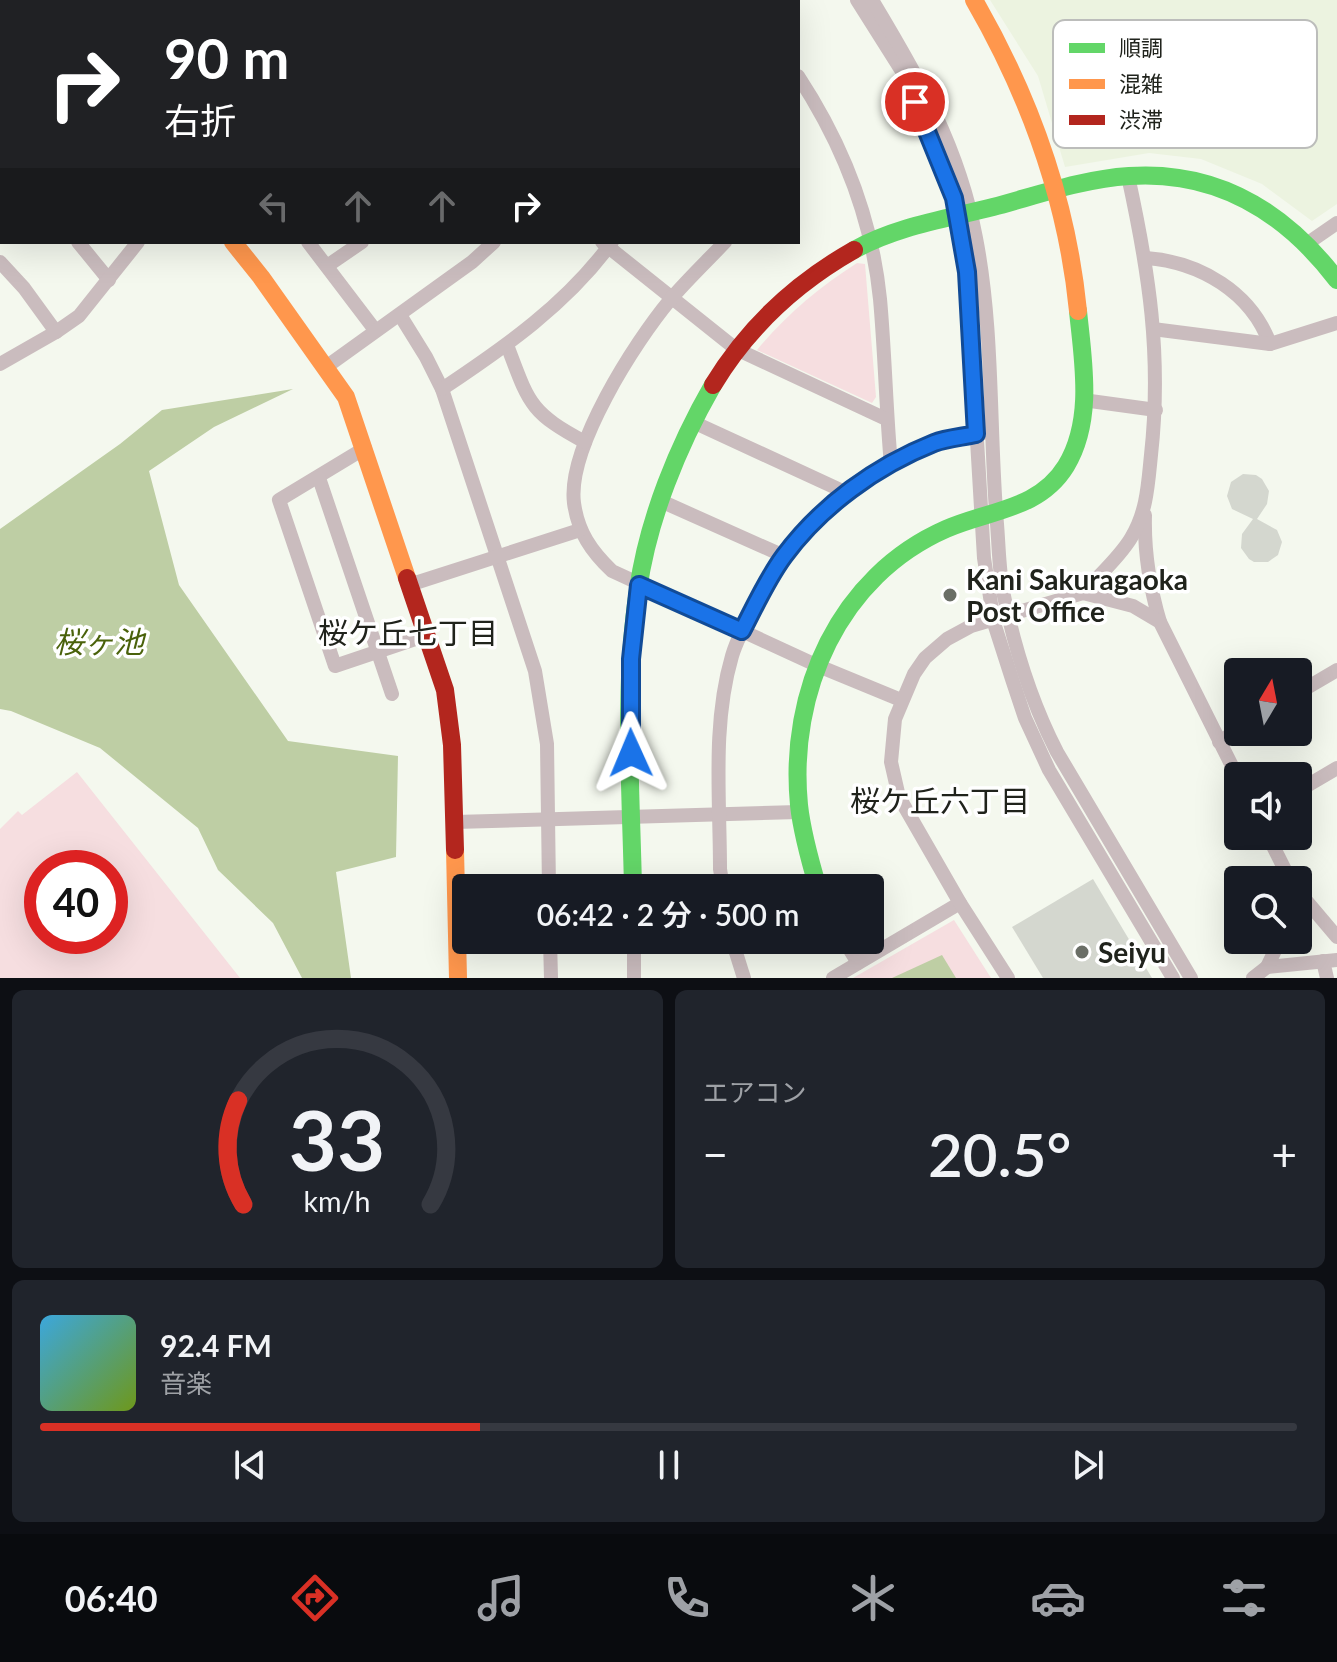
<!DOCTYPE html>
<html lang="ja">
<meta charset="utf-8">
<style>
:root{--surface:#171b24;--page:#20242c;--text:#f1f3f6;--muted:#9ea1a6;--line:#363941;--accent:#d93025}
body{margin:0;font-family:Lato,"Noto Sans JP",sans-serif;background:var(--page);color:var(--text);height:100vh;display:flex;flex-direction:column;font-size:30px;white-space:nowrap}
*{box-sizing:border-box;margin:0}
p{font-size:26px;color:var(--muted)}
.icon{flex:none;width:44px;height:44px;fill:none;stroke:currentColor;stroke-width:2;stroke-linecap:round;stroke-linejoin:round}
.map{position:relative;height:978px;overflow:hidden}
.drawer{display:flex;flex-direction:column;gap:12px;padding:12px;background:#0d0f14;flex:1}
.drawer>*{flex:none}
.top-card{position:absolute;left:0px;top:0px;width:800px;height:244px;box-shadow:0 8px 32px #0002;background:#202124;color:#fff;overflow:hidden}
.needle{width:52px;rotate:10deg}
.fabs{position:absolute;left:1224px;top:658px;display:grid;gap:16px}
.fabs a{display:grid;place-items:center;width:88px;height:88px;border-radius:8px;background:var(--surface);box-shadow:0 8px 32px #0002;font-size:40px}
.speed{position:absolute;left:24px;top:850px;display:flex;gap:16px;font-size:40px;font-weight:700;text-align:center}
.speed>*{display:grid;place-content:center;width:104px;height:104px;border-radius:50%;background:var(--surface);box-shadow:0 8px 32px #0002;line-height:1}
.speed .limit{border:12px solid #d22;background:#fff;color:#111}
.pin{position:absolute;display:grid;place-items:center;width:68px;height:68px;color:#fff;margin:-34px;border:4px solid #fff;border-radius:50%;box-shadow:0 2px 8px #0007}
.me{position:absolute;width:88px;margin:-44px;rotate:359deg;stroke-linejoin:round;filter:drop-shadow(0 0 6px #0008)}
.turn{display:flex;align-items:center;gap:28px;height:168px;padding:0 32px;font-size:36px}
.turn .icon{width:104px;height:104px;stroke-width:2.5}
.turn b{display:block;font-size:56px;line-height:68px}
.lanes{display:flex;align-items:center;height:76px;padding:0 32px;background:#0003;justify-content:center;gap:40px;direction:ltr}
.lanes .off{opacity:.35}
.big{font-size:60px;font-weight:600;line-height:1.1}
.drawer .tile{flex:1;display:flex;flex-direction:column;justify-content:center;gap:12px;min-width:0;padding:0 28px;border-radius:12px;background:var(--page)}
.drawer .dial{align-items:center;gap:0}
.dial svg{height:208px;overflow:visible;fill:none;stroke:var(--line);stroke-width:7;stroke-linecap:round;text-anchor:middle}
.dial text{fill:var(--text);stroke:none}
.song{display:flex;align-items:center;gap:24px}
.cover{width:96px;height:96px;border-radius:12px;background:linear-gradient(135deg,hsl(200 70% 55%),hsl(80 70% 35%))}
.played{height:8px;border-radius:4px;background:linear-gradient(90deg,var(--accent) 35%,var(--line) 35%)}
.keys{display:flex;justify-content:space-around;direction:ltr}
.heat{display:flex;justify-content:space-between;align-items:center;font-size:44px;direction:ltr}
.drawer .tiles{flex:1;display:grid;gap:12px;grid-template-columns:1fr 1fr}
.tile:last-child{grid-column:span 2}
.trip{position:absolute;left:452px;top:874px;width:432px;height:80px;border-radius:8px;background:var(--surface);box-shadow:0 8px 32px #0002;font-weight:600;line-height:80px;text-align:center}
.tab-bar{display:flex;height:128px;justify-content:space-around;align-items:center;background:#090b0e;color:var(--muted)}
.tab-bar .icon{width:56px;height:56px}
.tab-bar .active{color:var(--accent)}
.tab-bar b{font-size:36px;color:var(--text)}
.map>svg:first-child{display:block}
.built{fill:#ecf3e0}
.green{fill:#f6dee0;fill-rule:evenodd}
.water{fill:#becea4}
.building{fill:#d4d7cf}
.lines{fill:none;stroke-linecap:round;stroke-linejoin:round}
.street{stroke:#cabcbe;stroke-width:14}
.fast{stroke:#63d668;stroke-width:18}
.slow{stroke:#ff974d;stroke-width:18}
.jam{stroke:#b3261e;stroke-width:18}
.route-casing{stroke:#114b97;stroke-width:20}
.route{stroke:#1a73e8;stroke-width:14}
.poi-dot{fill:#6a6e66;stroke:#fff;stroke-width:3}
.labels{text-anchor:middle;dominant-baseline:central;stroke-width:7;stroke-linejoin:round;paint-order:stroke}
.poi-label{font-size:28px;font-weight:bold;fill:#20231c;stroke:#fff;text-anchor:start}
.neighbourhood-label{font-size:30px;fill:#20231c;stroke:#fff}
.water-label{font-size:30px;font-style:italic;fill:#4a620b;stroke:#fff}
.key{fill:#fff;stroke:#bcbdbb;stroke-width:2}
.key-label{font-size:22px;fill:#20231c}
</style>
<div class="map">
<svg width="1337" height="978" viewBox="0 0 1337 978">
<rect width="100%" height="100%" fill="#f4f8ee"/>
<path class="built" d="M990,0H1337V204L1312,221L1262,184L1201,159L1149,153L1065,167L1038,76Z"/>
<g class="green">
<path d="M95,0H226L229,2H98Z"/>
<path d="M857,263L865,264L876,397L872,403L757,350C786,315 818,288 857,263Z"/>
<path d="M77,772L240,978H0V829L18,811L22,815ZM42,868H110V936H42Z"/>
<path d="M954,920L991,978H853Z"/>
</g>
<g class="water">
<path d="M293,389L214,427L149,471L179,585L288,741L398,756L396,857L336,872L351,978H302L273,923L218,870L198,828L100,748L11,711L0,709V529L120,444L162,410Z"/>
<path d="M942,955L956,978H892Z"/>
</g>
<g class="building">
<path d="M1243,474L1256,475L1262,479L1269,491L1267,504L1257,519L1277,530L1282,542L1278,555L1268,562H1254L1249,559L1241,548L1242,534L1253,519L1232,509L1227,496L1231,482Z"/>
<path d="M1093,879L1152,978H1043L1012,927Z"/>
</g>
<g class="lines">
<g class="street">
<path d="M82,0L84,2"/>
<path d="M241,0L243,2"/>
<path d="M366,0L368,2"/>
<path d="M486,0L488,2"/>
<path d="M752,0L754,2"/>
<path d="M857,0L905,76L954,198L967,272L984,558L994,623L1012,679L1025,718L1049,770L1173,978"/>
<path d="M872,0C919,78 959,147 976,238C994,331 989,430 997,524C999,548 999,573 1004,596C1015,650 1032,703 1057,752L1191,978"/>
<path d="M23,2L24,0"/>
<path d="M574,2L576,0"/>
<path d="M677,2L678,0"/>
<path d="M798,76C842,143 872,219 880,299C885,354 886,410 891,465"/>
<path d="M0,85L2,87"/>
<path d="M0,164L2,161"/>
<path d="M78,242L109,280"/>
<path d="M308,242L375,330"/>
<path d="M602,242L736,349L886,419"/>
<path d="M725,242C707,261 687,280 670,300C635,342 567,448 574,503C578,532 591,551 612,571L816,665L901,700"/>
<path d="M1308,243L1337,223"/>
<path d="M1146,258C1200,262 1251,292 1270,344"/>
<path d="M0,262L24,288L56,332"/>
<path d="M327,266L362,242"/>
<path d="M400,315L426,357L442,389L535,671L547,744L549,888"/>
<path d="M1153,329L1270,344L1337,323"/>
<path d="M507,345C529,403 529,412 585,442"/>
<path d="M0,364L56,332L79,316L138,242"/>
<path d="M326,367L472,262L494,242"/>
<path d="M442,389C505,347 567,304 612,242"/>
<path d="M1083,400L1156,410"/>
<path d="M693,422L847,493"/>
<path d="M365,448L279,500L335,666L427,635"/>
<path d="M319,478L392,694"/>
<path d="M663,502L784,556"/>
<path d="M1145,515C1144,551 1150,588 1160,622"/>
<path d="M409,585L580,530"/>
<path d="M1083,593C1099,575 1119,558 1131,538C1147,512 1148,484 1151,455C1162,356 1149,272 1128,176"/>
<path d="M1298,693L1337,670"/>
<path d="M1219,742L1238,730"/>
<path d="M1298,791L1337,768"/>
<path d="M455,822L798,812"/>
<path d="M1268,836L1290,880"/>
<path d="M723,888L720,869C720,799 712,724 732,656C737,639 746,623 755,607C802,517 881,448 983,433"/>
<path d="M1298,891L1337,937"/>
<path d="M550,940L551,978"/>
<path d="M634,940V978"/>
<path d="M732,940L744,978"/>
<path d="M844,940L858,963"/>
<path d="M1323,961L1327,978"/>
<path d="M1267,967L1337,960"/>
<path d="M833,978L960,903"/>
<path d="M1008,978L960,903L899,797L891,762L895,719L914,674L925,658L947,639L971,626L1083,593L1133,606L1160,622L1238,778"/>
<path d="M1253,978L1267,967L1280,940"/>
</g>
<g class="fast">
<path d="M0,16L2,17"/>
<path d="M0,36L2,33"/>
<path d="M854,250C897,226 946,219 993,207C1038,195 1083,179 1129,176C1218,170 1285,212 1337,280"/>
<path d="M633,888C631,789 623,688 638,590C648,519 678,446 713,385"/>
<path d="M818,888C810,861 802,833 799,805C788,692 839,576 946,529C989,510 1039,510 1066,466C1094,420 1083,361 1078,311"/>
</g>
<g class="slow">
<path d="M974,0C1030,97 1067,199 1078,311"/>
<path d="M233,242L261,277L346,397L407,578"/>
<path d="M455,850L458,978"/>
</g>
<g class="jam">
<path d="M713,385C748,327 796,283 854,250"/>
<path d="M407,578L445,690L452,745L455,850"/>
</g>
</g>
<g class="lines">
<defs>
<path id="route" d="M631,753V659L639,585L742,631C755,606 767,579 784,556C821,506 876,466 934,443C947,438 963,437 976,434L967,272L954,198L915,102"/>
</defs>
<use href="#route" class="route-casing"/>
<use href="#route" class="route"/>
</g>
<g class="poi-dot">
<circle cx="950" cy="595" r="8"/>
<circle cx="1082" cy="952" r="8"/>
</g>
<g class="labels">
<g class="poi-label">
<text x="966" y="579">Kani Sakuragaoka<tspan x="966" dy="32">Post Office</tspan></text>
<text x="1098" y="952">Seiyu</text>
</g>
<g class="neighbourhood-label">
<text x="408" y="632">桜ケ丘七丁目</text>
<text x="940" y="800">桜ケ丘六丁目</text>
</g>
<g class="water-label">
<text x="99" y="641">桜ヶ池</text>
</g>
</g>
<rect x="1053" y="20" width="264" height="128" rx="12" class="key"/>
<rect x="1069" y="43" width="36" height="10" fill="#63d668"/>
<rect x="1069" y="79" width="36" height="10" fill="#ff974d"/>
<rect x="1069" y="115" width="36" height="10" fill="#b3261e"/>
<g class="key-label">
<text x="1119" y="56">順調</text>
<text x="1119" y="92">混雑</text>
<text x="1119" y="128">渋滞</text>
</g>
</svg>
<div class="fabs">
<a><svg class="needle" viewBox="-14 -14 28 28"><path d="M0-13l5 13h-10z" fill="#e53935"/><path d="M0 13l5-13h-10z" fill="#9ea1a6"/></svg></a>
<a><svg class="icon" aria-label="sound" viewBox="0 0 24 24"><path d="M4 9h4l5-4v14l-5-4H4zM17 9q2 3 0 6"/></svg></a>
<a><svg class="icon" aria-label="search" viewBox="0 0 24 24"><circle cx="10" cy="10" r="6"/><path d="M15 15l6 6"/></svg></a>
</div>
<div class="speed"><div class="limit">40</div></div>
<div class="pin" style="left:915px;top:102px;background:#d93025"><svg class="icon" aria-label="arrive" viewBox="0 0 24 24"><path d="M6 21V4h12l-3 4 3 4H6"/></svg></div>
<svg class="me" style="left:631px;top:753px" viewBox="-20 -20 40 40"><path d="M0-17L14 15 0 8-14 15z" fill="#1a73e8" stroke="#fff" stroke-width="4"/></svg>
<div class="trip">06:42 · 2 分 · 500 m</div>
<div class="top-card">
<div class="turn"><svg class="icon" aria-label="right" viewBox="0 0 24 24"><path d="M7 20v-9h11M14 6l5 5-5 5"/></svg><div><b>90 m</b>右折</div></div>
<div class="lanes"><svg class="icon off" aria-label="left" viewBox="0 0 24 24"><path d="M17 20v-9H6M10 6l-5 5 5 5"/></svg><svg class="icon off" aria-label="ahead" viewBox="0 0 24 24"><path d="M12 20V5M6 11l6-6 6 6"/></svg><svg class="icon off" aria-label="ahead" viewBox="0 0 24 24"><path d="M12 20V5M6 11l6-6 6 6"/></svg><svg class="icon" aria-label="right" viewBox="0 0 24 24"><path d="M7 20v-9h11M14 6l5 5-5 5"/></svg></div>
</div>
</div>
<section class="drawer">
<div class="tiles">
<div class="tile dial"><svg viewBox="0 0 100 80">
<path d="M14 69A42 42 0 1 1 86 69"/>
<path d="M14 69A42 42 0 0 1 12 29" stroke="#d93025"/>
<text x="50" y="56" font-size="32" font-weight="700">33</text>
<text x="50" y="72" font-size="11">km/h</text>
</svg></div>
<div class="tile"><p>エアコン</p>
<div class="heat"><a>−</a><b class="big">20.5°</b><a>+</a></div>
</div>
<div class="tile">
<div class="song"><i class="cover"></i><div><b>92.4 FM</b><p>音楽</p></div></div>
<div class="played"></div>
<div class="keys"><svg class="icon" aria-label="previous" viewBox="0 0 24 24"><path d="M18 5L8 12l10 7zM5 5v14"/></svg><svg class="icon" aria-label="pause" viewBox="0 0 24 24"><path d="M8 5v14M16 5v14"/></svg><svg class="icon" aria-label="next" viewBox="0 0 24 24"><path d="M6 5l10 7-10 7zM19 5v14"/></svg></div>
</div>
</div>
</section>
<nav class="tab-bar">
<b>06:40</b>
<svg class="icon active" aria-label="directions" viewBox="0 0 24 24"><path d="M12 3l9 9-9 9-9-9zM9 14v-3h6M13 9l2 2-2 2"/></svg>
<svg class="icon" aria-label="music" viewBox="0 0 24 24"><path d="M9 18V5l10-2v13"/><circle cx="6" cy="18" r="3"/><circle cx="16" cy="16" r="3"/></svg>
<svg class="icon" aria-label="phone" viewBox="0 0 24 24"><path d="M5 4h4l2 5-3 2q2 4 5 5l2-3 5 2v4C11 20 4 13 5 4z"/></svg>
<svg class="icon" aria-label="climate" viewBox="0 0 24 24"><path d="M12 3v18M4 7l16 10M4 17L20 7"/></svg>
<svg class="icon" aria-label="car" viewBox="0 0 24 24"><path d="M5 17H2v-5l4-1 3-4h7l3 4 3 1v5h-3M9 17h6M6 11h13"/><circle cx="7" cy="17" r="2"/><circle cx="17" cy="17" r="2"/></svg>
<svg class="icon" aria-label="filters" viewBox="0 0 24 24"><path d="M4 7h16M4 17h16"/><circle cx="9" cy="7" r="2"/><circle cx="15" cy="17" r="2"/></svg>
</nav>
